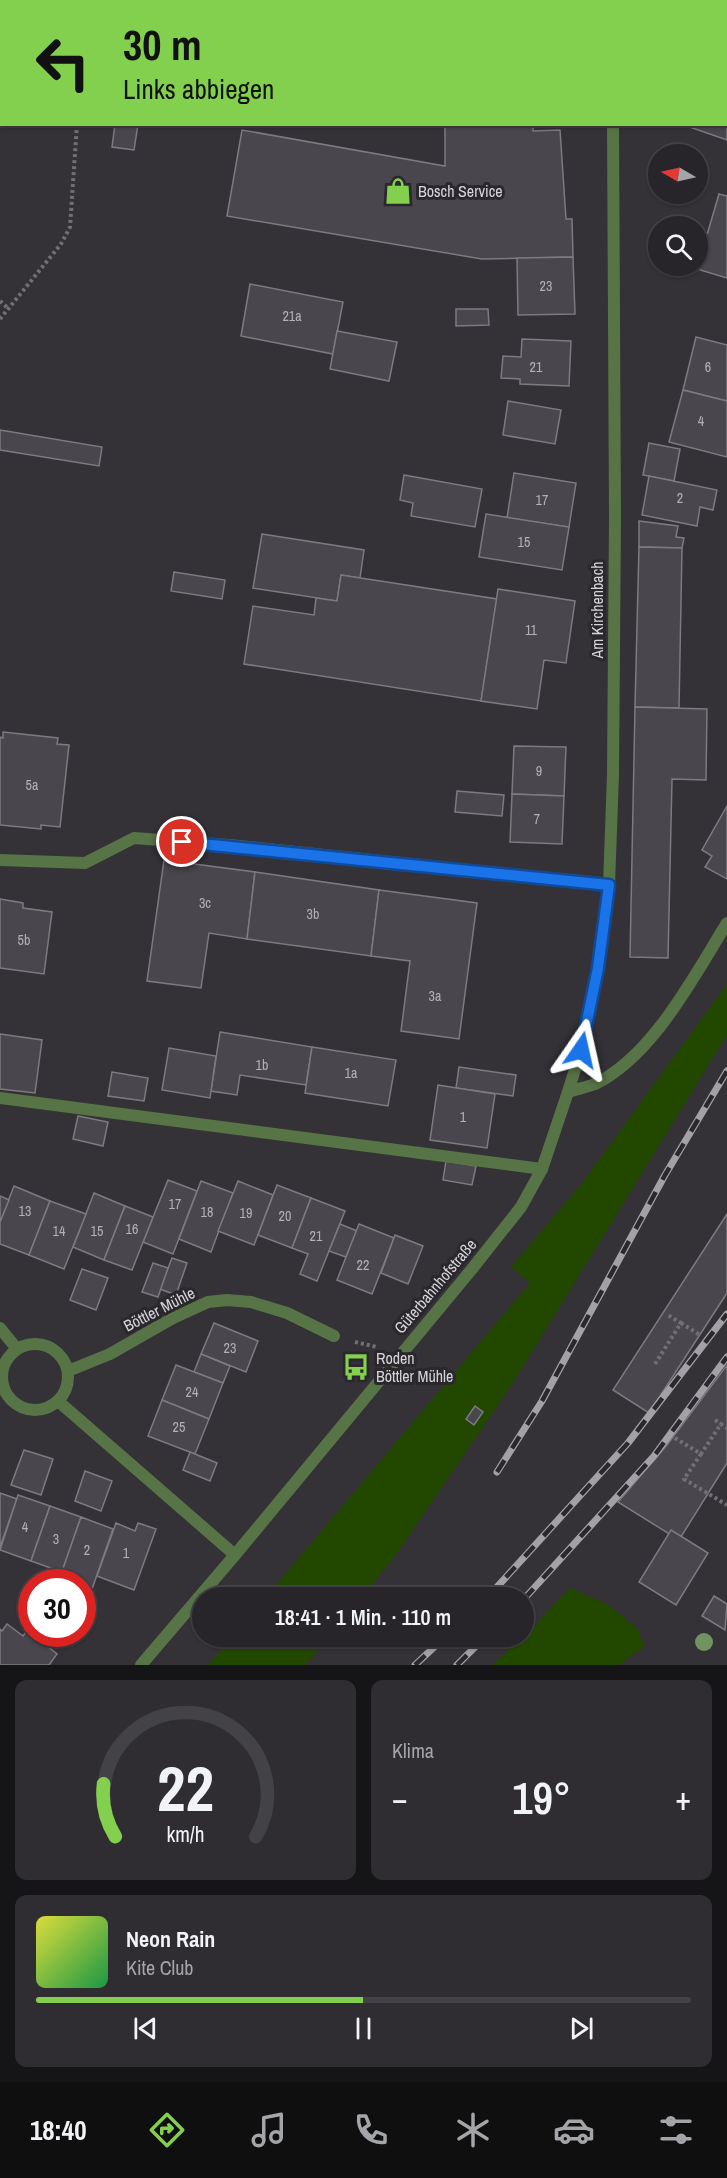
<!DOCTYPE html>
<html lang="de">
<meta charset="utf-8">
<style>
:root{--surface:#272529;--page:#2f2d31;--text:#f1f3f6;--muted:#a4a5a8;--line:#434246;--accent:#83d04e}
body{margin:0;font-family:"Archivo Narrow",sans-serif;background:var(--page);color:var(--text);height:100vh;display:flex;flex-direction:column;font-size:22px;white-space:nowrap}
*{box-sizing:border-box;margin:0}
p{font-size:20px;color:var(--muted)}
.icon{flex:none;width:33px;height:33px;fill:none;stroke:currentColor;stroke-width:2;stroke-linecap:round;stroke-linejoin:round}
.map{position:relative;height:1665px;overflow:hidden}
.drawer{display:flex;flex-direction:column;gap:15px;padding:15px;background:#151417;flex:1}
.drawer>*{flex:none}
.guide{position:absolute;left:0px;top:0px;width:728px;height:126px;box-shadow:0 2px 4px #0004,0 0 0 2px var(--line);background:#83d04e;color:#111;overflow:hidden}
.needle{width:39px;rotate:279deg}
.fabs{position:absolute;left:648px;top:144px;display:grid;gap:12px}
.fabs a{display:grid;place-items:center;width:60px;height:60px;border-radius:50%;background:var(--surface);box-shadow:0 2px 4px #0004,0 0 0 2px var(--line);font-size:30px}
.speed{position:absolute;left:18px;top:1569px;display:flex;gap:12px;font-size:30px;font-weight:700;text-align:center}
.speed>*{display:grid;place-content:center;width:78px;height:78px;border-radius:50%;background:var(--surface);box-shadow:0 2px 4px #0004,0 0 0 2px var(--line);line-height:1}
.speed .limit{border:9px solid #d22;background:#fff;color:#111}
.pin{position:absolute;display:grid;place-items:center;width:51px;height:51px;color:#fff;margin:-26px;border:3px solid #fff;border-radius:50%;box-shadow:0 2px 6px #0007}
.me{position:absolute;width:66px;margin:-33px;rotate:11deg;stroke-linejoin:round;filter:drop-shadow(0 0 4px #0008)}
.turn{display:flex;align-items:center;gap:21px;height:126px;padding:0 24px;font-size:27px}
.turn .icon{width:78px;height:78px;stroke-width:2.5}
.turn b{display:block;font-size:42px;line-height:51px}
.big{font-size:45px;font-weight:600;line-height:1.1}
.drawer .card{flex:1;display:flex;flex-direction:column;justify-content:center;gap:9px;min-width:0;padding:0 21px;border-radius:12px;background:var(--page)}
.drawer .dial{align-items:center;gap:0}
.dial svg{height:156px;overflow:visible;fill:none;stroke:var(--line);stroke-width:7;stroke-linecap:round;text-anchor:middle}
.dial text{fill:var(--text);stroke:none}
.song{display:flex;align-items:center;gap:18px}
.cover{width:72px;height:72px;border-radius:9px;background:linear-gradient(135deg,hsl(60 70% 55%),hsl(140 70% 35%))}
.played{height:6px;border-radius:3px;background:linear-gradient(90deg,var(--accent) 50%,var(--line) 50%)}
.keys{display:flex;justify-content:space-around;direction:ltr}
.heat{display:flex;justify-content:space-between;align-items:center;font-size:33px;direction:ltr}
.drawer .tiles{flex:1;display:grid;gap:15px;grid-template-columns:1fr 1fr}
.card:last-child{grid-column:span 2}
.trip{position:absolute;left:192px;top:1587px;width:342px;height:60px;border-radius:30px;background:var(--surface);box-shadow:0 2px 4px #0004,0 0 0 2px var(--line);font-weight:600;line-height:60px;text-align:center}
.menu{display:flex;height:96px;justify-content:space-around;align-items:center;background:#100f10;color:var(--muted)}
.menu .icon{width:42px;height:42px}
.menu .current{color:var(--accent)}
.menu b{font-size:27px;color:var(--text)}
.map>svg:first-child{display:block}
.green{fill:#224800}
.building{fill:#49464d;stroke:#7d7a81;stroke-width:1.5}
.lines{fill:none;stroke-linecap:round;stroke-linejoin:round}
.path{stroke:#726f75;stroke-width:4;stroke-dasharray:3 3;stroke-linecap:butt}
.service{stroke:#577446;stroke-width:12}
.minor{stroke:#577446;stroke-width:12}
.rail-casing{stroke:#a3a1a6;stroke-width:7}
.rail{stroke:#2a272d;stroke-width:4.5;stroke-dasharray:14;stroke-linecap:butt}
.tree{fill:#729260}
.route-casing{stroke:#114b97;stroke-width:15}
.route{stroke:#1a73e8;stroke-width:10}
.labels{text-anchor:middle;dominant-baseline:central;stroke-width:6;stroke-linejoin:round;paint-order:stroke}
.number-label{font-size:14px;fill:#b3b1b6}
.poi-label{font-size:16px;fill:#d6d5d9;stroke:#2a272d;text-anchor:start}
.street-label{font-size:16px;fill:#d6d5d9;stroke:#2a272d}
</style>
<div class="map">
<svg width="727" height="1665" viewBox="0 0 727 1665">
<rect width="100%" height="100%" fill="#343137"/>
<g class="green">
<path d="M727,984V1035L513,1383L393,1559L361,1597L265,1598L530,1283L511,1267L582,1183Z"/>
<path d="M570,1588L607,1604L637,1628L645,1646L619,1665H492L524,1636Z"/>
<path d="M232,1637V1636L329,1637L306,1665H208Z"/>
</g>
<g class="building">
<path d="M503,0H547V2Z"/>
<path d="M644,0H727V36L726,2H644Z"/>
<path d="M726,35L727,36V140L681,124H726Z"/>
<path d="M115,124H138L134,150L112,147Z"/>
<path d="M445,124H533V131L560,130L566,219H572L573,257L482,259L227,216L242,130L445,166Z"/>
<path d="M719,194L727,196V278L697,269Z"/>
<path d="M573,257L575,314L518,315L517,258Z"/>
<path d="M250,284L343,302L333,354L241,336Z"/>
<path d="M456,309H488L489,325L456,326Z"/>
<path d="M337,331L397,342L389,381L330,369Z"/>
<path d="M696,337L727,345V401L683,390Z"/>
<path d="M522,339L571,341L569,386L520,384V379L501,378L503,356L521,357Z"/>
<path d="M683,390L727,401V457L669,442Z"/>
<path d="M508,401L561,410L555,444L503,435Z"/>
<path d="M0,430L102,447L99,466L0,450Z"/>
<path d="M649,443L680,449L674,481L643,475Z"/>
<path d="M514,473L576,483L569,527L507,518Z"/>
<path d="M404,475L482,489L475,527L411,516L413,503L400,500Z"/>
<path d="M649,476L717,490L713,510L700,507L697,526L642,515Z"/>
<path d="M486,514L569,527L562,570L479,557Z"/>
<path d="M639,521L678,526L676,537L684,538L682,548L639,547Z"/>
<path d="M262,534L364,550L360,578L341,575L337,601L253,588Z"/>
<path d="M639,547L682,548L679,708L635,707Z"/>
<path d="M174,572L225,580L222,599L171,591Z"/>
<path d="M341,575L497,599L481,701L244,664L253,606L314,615L316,598L337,601Z"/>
<path d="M498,589L575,601L566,663L544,660L537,709L481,701Z"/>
<path d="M635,707L707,709L706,780L672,779L668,958L630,957Z"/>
<path d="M3,732L58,738L57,744L69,745L60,827L41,825V829L0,825V737L3,738Z"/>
<path d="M514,746L566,747L564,796L512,794Z"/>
<path d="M457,791L504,795L502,816L455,812Z"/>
<path d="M512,794L564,796L562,844L510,842Z"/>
<path d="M727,806V879L705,867L712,856L702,850Z"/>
<path d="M164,860L255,872L247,939L209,933L201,988L147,981Z"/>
<path d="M255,872L379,890L371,956L247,939Z"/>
<path d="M379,890L477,903L459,1039L401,1031L410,961L371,956Z"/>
<path d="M0,899L23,903V908L52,912L44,974L0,968Z"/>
<path d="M220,1032L312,1047L306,1085L240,1075L237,1095L211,1091Z"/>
<path d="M0,1034L42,1040L35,1093L0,1089Z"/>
<path d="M312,1047L396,1060L388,1106L305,1093Z"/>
<path d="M169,1048L216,1056L210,1098L162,1090Z"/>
<path d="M459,1067L516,1075L513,1096L456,1088Z"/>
<path d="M112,1072L148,1078L144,1101L108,1096Z"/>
<path d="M438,1085L495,1094L487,1148L430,1140Z"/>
<path d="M78,1116L108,1122L103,1146L73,1139Z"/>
<path d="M446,1161L476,1166L472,1185L443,1180Z"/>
<path d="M168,1180L197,1191L173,1254L143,1242Z"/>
<path d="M201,1181L233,1193L211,1252L179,1239Z"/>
<path d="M238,1181L273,1195L254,1245L218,1231Z"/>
<path d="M277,1185L311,1198L292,1248L258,1235Z"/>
<path d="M14,1186L50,1201L29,1255L0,1244V1222Z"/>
<path d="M94,1193L125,1206L104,1260L73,1247Z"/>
<path d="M0,1196L9,1200L0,1222Z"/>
<path d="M311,1198L345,1211L317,1281L300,1274L308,1254L292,1248Z"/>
<path d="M50,1201L86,1214L64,1269L29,1255Z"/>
<path d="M125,1206L153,1217L132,1270L104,1260Z"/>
<path d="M727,1214V1293L649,1413L613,1390Z"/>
<path d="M340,1224L357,1231L346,1257L329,1251Z"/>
<path d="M359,1224L394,1238L372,1294L337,1280Z"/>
<path d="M395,1235L423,1246L408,1284L381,1273Z"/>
<path d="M172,1258L187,1263L176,1295L160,1289Z"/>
<path d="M153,1263L168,1268L158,1297L142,1292Z"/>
<path d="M82,1269L108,1278L96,1310L70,1300Z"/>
<path d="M214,1323L258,1341L246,1372L201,1354Z"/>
<path d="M201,1354L230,1366L223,1383L194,1372Z"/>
<path d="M176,1365L223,1383L209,1419L162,1400Z"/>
<path d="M727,1365V1463L679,1540L618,1502L667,1445Z"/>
<path d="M162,1400L209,1419L195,1454L148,1436Z"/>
<path d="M475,1406L483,1412L474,1425L466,1419Z"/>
<path d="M24,1450L53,1459L41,1495L11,1485Z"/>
<path d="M190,1452L217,1463L210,1481L183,1470Z"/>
<path d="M85,1471L112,1481L101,1511L75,1501Z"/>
<path d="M0,1493L17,1499L0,1547Z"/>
<path d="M18,1495L50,1506L31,1561L0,1550Z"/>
<path d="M50,1506L81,1517L62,1572L31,1561Z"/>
<path d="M81,1517L113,1529L91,1592L82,1588V1582H66L59,1580Z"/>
<path d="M116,1523L135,1531L138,1523L156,1529L134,1590L97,1576Z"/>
<path d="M671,1530L708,1553L676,1605L639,1582Z"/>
<path d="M714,1596L727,1604L725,1630L702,1616Z"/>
<path d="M7,1624L23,1636L27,1630L57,1654L49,1665H0V1629L2,1631Z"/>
</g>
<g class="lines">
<g class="path">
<path d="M85,2V0"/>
<path d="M0,301L9,309"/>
<path d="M0,319L61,244L70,227L77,124"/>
<path d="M681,1323L700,1335"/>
<path d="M355,1342L377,1347"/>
<path d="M655,1364L681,1323L666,1314"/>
<path d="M715,1420L721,1424"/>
<path d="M675,1438L701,1454L721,1424L727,1428"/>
<path d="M701,1454L684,1479L727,1505"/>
</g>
<g class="service">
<path d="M0,860L85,863L134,838L229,845L609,885"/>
<path d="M0,1098L542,1169"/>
</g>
<g class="minor">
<path d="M614,2V0"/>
<path d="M568,1092C577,1089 587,1087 595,1084C653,1056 694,976 727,923"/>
<path d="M0,1328L17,1349"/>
<circle cx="35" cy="1377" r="33"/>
<path d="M68,1371L110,1354L173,1318L208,1302L227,1300L251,1302L287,1313L334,1336"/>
<path d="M58,1401L235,1555"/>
<path d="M141,1665L235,1555L472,1269L521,1207L542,1169L568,1092L581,1050L598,967L609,885L613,774L615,517L613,124"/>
</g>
<defs>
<g id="rail">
<path d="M497,1472L542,1401L665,1175L727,1071"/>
<path d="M487,1598L628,1443L727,1314"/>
<path d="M524,1599L654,1456L727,1357"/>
<path d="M415,1665L446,1636"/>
<path d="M457,1665L486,1636"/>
</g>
</defs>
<use href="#rail" class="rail-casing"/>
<use href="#rail" class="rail"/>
</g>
<circle class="tree" cx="704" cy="1642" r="9"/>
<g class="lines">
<defs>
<path id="route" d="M182,842L609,885L598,968L581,1050"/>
</defs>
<use href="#route" class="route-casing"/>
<use href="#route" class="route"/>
</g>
<defs>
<symbol id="shop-bare" viewBox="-9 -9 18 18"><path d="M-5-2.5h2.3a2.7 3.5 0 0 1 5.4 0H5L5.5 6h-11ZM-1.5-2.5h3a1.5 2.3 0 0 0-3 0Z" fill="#83d04e" stroke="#2a272d" stroke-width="2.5" paint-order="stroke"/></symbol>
<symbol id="bus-bare" viewBox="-9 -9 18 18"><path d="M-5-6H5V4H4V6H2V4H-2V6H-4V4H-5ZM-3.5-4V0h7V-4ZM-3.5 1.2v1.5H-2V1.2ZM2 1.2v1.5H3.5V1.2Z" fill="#83d04e" stroke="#2a272d" stroke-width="2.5" paint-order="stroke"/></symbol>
</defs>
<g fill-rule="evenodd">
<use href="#shop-bare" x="379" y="172" width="38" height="38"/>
<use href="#bus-bare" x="337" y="1348" width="38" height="38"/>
</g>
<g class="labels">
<g class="number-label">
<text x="546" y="286">23</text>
<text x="292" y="316">21a</text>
<text x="536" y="367">21</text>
<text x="708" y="367">6</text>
<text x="701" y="421">4</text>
<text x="680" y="498">2</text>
<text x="542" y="500">17</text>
<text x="524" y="542">15</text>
<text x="531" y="630">11</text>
<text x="539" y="771">9</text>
<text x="32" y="785">5a</text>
<text x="537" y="819">7</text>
<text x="205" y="903">3c</text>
<text x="313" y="914">3b</text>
<text x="24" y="940">5b</text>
<text x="435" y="996">3a</text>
<text x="262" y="1065">1b</text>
<text x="351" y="1073">1a</text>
<text x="463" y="1117">1</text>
<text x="175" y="1204">17</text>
<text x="25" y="1211">13</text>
<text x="207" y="1212">18</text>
<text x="246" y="1213">19</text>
<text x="285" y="1216">20</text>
<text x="132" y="1229">16</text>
<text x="59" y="1231">14</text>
<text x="97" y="1231">15</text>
<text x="316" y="1236">21</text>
<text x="363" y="1265">22</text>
<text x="230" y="1348">23</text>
<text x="192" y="1392">24</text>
<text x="179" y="1427">25</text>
<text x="25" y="1527">4</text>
<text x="56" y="1539">3</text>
<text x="87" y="1550">2</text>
<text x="126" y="1553">1</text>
</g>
<g class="poi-label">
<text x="418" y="191">Bosch Service</text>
<text x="376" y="1358">Roden<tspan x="376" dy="18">Böttler Mühle</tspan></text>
</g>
<g class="street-label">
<text transform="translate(597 610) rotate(-90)">Am Kirchenbach</text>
<text transform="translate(435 1286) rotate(-50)">Güterbahnhofstraße</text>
<text transform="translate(159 1309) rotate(-27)">Böttler Mühle</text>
</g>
</g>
</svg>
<div class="fabs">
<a><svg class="needle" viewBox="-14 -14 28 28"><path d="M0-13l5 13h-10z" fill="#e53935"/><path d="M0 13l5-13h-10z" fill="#a4a5a8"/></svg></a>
<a><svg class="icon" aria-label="search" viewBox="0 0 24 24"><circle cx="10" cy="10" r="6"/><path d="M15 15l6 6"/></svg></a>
</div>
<div class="speed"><div class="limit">30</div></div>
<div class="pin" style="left:182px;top:842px;background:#d93025"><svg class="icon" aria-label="arrive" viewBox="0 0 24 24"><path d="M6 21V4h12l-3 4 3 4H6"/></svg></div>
<svg class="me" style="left:581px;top:1050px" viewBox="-20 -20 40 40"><path d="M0-17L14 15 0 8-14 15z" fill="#1a73e8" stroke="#fff" stroke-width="4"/></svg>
<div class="trip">18:41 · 1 Min. · 110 m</div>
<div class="guide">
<div class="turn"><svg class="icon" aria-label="left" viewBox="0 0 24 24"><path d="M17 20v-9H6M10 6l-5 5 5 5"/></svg><div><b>30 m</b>Links abbiegen</div></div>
</div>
</div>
<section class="drawer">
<div class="tiles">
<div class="card dial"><svg viewBox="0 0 100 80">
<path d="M14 69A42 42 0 1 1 86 69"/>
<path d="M14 69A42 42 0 0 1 8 42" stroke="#83d04e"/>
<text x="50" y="56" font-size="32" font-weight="700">22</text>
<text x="50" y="72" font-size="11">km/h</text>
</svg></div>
<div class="card"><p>Klima</p>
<div class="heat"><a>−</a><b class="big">19°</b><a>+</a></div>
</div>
<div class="card">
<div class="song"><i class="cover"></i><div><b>Neon Rain</b><p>Kite Club</p></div></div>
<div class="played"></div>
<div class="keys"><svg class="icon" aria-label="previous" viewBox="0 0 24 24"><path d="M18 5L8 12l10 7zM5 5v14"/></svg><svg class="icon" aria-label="pause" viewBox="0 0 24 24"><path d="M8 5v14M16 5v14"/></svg><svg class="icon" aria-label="next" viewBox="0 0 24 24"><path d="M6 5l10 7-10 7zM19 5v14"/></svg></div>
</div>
</div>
</section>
<nav class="menu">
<b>18:40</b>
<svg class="icon current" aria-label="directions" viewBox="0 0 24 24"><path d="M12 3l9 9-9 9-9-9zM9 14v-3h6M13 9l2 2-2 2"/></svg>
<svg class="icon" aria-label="music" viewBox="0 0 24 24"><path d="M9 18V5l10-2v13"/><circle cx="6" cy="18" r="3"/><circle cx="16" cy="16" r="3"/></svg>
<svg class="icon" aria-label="phone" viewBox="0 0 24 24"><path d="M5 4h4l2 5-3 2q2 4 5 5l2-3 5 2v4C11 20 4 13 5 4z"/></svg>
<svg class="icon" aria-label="climate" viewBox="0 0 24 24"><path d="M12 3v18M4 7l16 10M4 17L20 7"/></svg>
<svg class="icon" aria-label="car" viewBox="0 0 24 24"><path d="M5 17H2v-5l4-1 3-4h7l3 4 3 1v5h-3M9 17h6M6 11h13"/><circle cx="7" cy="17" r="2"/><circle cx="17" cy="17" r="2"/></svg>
<svg class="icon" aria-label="filters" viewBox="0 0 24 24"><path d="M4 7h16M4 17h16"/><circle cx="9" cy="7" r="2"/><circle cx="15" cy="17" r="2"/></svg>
</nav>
